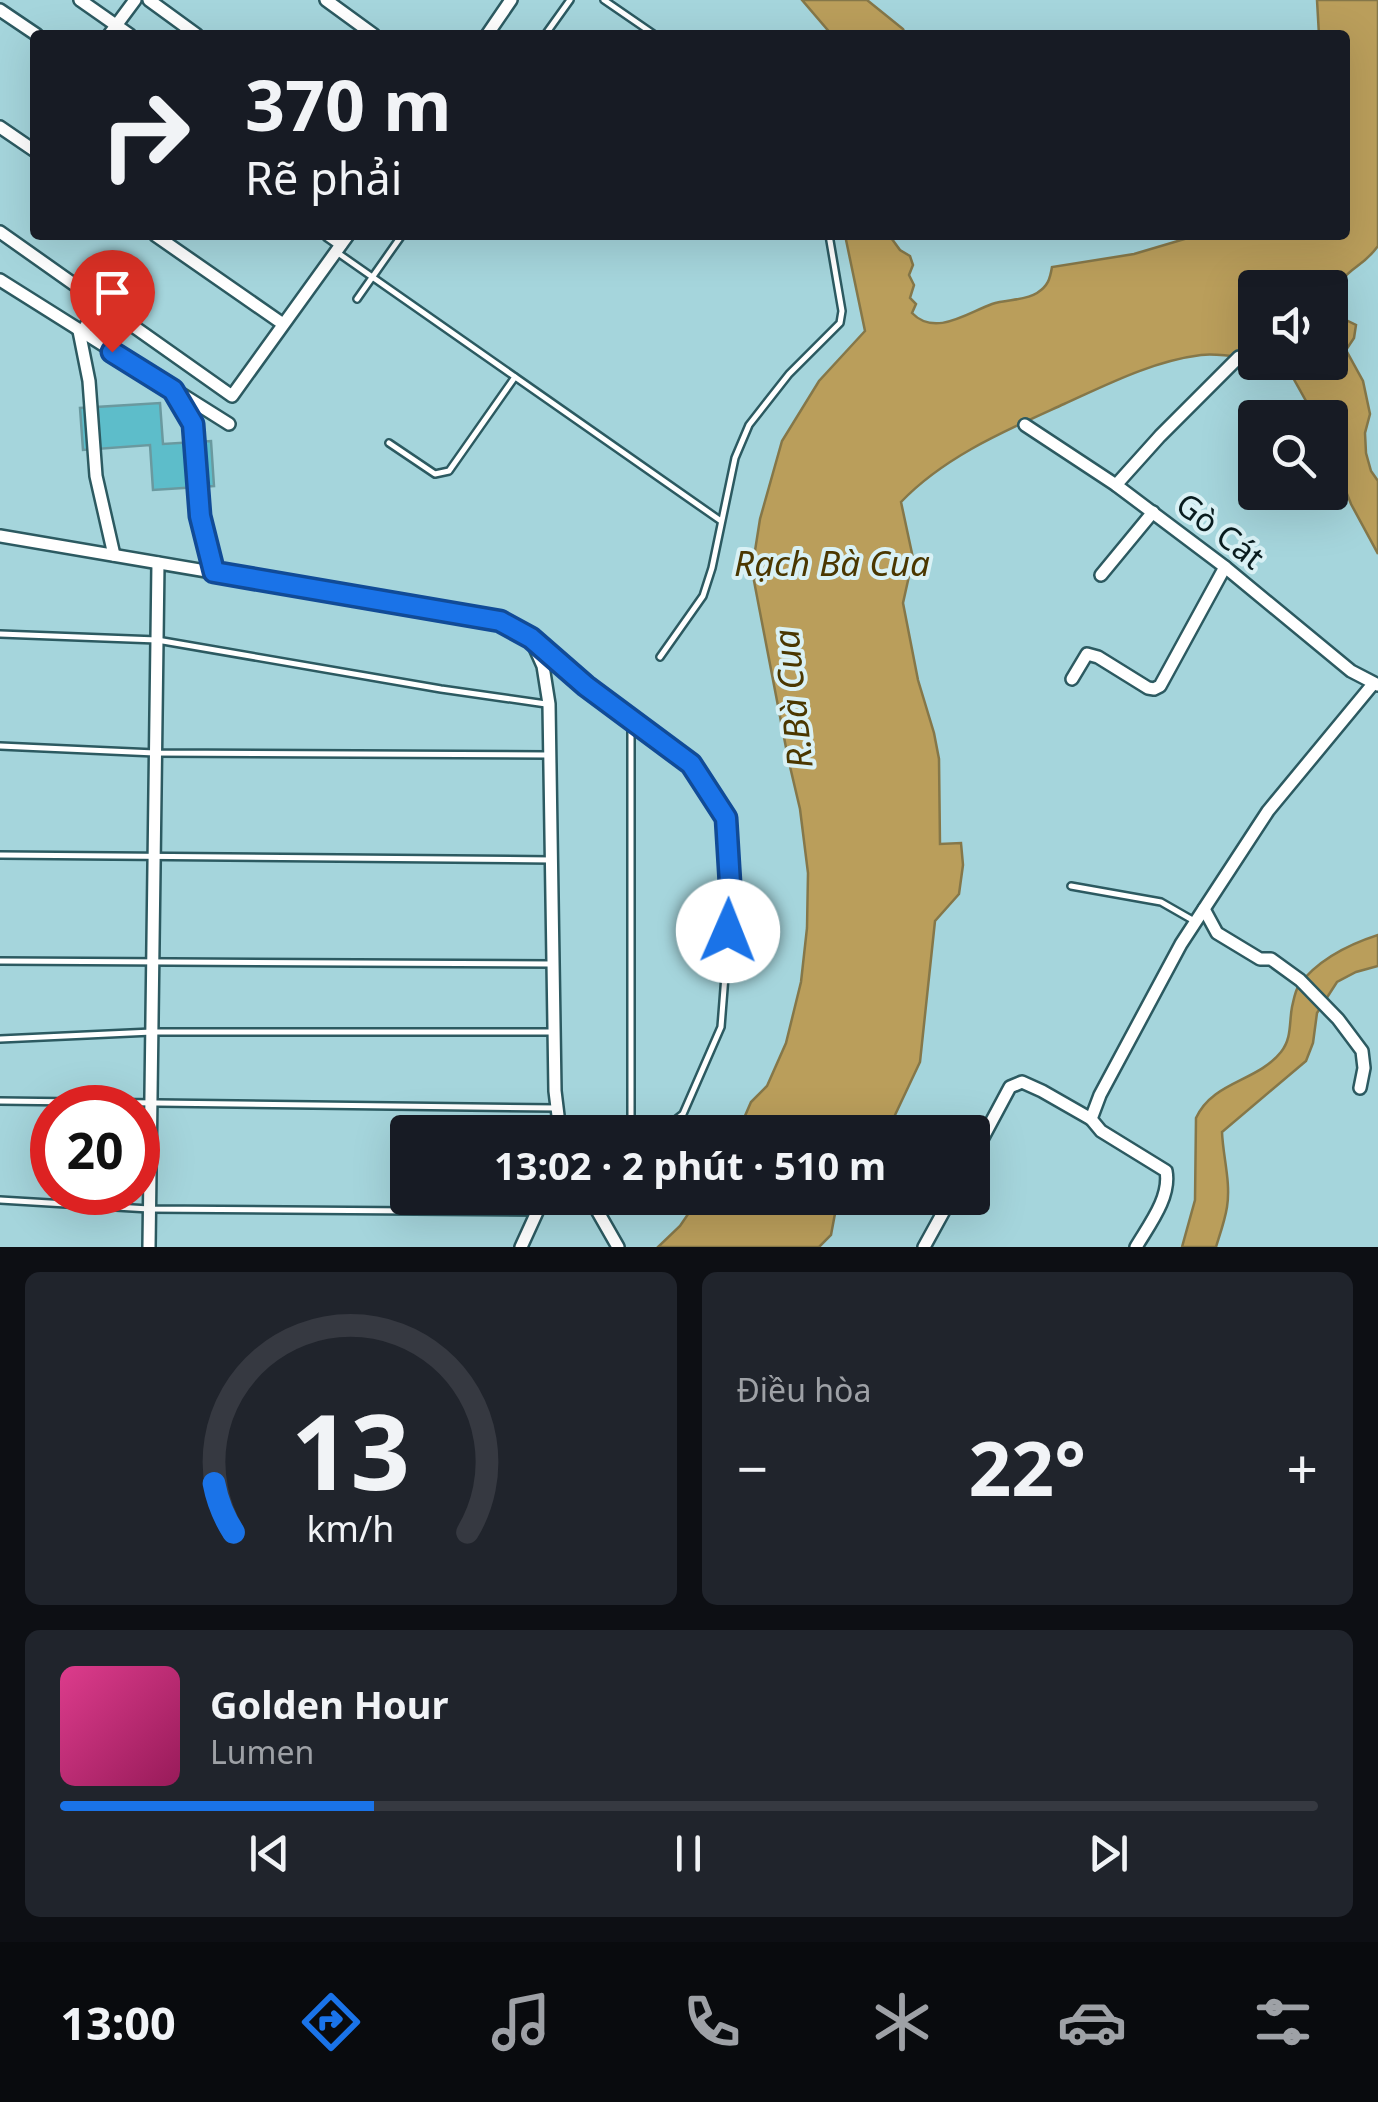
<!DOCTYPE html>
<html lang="vi">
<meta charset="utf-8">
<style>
:root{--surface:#171b24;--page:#20242c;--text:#f1f3f6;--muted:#9ea1a6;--line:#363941;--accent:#1a73e8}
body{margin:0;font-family:"Noto Sans",sans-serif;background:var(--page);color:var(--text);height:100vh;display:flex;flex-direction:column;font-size:38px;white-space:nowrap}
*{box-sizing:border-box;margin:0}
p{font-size:32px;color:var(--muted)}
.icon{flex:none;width:55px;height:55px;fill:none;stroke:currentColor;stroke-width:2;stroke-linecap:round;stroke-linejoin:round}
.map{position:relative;height:1247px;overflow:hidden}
.sheet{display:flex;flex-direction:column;gap:25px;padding:25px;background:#0d0f14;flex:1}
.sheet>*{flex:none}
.hud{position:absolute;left:30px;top:30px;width:1320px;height:210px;border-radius:10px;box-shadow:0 10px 40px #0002;background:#171b24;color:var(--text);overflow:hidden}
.controls{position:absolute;left:1238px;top:270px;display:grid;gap:20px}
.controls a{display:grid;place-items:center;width:110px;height:110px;border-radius:10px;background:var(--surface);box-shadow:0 10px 40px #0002;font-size:50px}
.speed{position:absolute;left:30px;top:1085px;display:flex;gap:20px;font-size:50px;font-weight:700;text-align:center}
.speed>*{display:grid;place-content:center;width:130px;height:130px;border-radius:50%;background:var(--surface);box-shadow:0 10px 40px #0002;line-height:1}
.speed .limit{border:15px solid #d22;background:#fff;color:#111}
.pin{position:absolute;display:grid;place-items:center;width:85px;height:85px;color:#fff;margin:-102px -42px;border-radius:50% 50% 50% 0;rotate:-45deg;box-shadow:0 0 10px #0007}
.pin .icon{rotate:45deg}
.me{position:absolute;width:110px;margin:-55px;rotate:1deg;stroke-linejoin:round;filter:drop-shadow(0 0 8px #0008)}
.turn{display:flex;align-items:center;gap:35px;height:210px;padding:0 50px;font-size:45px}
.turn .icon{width:130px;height:130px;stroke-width:2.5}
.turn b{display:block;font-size:70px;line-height:85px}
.big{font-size:75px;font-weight:700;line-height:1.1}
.sheet .card{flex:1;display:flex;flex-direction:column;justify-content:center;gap:15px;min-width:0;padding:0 35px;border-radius:15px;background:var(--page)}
.sheet .dial{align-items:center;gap:0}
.dial svg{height:260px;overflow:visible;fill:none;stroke:var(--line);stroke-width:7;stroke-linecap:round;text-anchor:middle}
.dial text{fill:var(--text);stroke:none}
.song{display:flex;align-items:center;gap:30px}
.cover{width:120px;height:120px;border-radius:15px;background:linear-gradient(135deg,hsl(330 70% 55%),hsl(330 70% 35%))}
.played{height:10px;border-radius:5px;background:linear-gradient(90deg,var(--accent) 25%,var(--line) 25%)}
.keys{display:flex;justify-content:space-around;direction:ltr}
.heat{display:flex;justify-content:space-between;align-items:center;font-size:55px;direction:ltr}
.sheet .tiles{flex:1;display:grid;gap:25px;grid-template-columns:1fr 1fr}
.card:last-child{grid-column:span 2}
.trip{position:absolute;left:390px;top:1115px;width:600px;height:100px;border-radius:10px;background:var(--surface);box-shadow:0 10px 40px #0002;font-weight:700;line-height:100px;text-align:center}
.menu{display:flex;height:160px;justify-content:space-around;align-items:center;background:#090b0e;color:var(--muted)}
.menu .icon{width:70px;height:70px}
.menu .selected{color:var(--accent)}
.menu b{font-size:45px;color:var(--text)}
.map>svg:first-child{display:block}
.water{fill:#ba9e5b;stroke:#857749;stroke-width:2.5}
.building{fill:#5dbdca;stroke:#6a999f;stroke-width:2.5}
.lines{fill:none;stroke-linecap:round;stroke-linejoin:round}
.service-casing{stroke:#2c5a61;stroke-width:10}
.minor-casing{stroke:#2c5a61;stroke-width:16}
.service{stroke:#fff;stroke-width:5}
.minor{stroke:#fff;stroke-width:11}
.route-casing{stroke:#114b97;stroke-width:25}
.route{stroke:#1a73e8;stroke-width:18}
.labels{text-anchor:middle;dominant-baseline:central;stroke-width:8;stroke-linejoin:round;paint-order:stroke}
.street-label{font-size:32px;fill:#091c1f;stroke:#d9f1f5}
.water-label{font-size:35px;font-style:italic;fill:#4b3700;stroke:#d9f1f5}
</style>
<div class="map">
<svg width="1378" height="1247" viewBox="0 0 1378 1247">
<rect width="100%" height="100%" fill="#a5d5dc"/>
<g class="water">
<path d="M802,0H867L903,29L906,35H832Z"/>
<path d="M1317,0H1378V246C1358,274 1340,265 1332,308L1344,319L1356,325L1354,338L1346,350L1363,381L1370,414L1365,433L1366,453L1371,471L1378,481V554L1351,504L1330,451V418L1315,417L1287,367L1277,363L1330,362V288H1255V359C1238,357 1218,353 1201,355C1153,361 1108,384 1064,404C1007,430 945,456 901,502L913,558L903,603L918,680L934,733L939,759L940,844L961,843L963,865L959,894L935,921L920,1062L887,1132H738L751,1102L767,1086L786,1043L801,982L807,928L808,873L800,809L788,758L754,581V557L760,519L782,441L819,381L865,331L845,235H889L900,250L910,256L913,265L909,275L914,285L910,298L916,304L912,313C935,337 967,313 992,304C1006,299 1025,301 1037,293C1048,286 1050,279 1052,267L1134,254L1198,235H1345V35H1319Z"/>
<path d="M1378,935V966L1356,972L1337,982L1317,1013L1313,1043L1306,1061L1222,1132C1223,1157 1231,1182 1227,1207C1225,1220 1220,1234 1216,1247H1182L1195,1200L1196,1118C1213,1081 1257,1082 1281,1052C1292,1038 1289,1023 1292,1007C1294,999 1295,991 1299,985C1318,960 1350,944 1378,935Z"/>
<path d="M699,1198H843L837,1203L831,1235L819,1247H658L680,1226Z"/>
</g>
<path class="building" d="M160,403L163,444L211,441L214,486L153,490L150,445L83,450L80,408Z"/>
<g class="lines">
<defs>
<g id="service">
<path d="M604,0L655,35"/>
<path d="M545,35L570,0"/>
<path d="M338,253L721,521"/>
<path d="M357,299L402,235"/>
<path d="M389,443L435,474L449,471L515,377"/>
<path d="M0,634L157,640L441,689L546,704"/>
<path d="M537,644L586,686L691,765L726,818L731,899L721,1027L683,1114L660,1132H645"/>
<path d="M660,657L703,596L712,568L735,458L749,425L789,374L840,323L842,311L829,235"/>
<path d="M631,720V1132"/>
<path d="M0,746L155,753L547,755"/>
<path d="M0,855L552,860"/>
<path d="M1071,886L1161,902L1196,922"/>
<path d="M0,961L552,964"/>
<path d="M0,1039L152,1032H552"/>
<path d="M0,1101L556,1108"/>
<path d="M561,1126L608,1132"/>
<path d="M0,1200L149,1209L537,1212"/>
</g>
<g id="minor">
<path d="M80,0L130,35"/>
<path d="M149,0L197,35"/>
<path d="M326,0L374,35"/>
<path d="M0,10L37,35"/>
<path d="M109,35L135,0"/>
<path d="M487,35L511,0"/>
<path d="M0,127L35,151"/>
<path d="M0,232L232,396L348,235"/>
<path d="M155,235L283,324"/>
<path d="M328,235L341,244"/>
<path d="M0,280L229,424"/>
<path d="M79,331L89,381L96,476L114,555"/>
<path d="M82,332L100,303"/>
<path d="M175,394L193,424L200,516L214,573"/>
<path d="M1025,425L1116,485L1225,567L1351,671L1378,685"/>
<path d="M1116,485L1160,436L1239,357"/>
<path d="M0,536L500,621L531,639L543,666L549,704L555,1091L560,1132"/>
<path d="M1101,575L1153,512"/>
<path d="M1072,679L1087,654L1098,657L1148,688L1154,689L1160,686L1225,567"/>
<path d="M1204,909L1217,933L1260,959H1271L1300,980L1338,1019L1362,1051L1364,1068L1360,1088"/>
<path d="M972,1158L1010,1087L1022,1082L1042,1091L1091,1119"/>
<path d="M590,1198L618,1247"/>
<path d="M149,1247L158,563"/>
<path d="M521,1247L537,1212L540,1198"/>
<path d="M924,1247L951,1198"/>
<path d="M1136,1247C1149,1225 1171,1197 1166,1171L1101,1131L1091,1119L1100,1095L1181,944L1268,811L1373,684"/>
</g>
</defs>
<use href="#service" class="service-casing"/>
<use href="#minor" class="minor-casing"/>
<use href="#service" class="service"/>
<use href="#minor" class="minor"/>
</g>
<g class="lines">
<defs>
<path id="route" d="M112,352L173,390L193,424L200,516L214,572L500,621L531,638L586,686L691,764L726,818L731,900L728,931"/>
</defs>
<use href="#route" class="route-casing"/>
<use href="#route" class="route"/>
</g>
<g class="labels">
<g class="street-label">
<text transform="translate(1221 530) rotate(38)">Gò Cát</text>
</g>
<g class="water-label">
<text x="832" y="562">Rạch Bà Cua</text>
<text transform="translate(792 699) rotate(-96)">R.Bà Cua</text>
</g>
</g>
</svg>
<div class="controls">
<a><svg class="icon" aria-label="sound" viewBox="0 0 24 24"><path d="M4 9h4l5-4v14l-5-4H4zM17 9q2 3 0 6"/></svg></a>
<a><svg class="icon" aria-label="search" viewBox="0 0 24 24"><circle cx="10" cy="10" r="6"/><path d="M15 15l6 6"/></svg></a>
</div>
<div class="speed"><div class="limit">20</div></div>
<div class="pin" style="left:112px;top:352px;background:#d93025"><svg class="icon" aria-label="arrive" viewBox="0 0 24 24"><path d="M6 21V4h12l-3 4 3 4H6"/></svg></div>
<svg class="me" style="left:728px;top:931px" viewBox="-20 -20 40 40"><circle r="19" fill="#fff"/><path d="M0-13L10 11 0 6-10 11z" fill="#1a73e8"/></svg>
<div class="trip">13:02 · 2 phút · 510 m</div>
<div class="hud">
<div class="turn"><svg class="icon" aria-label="right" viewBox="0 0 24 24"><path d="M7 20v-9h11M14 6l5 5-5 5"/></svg><div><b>370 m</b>Rẽ phải</div></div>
</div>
</div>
<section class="sheet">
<div class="tiles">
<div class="card dial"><svg viewBox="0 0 100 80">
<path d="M14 69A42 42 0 1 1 86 69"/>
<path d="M14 69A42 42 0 0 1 8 54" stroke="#1a73e8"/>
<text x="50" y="56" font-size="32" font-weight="700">13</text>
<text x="50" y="72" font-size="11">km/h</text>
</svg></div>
<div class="card"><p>Điều hòa</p>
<div class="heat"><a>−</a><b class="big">22°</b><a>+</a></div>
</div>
<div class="card">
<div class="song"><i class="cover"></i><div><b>Golden Hour</b><p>Lumen</p></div></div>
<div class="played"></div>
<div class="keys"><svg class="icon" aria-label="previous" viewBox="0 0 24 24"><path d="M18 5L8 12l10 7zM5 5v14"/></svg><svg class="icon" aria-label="pause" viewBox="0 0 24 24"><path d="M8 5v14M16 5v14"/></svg><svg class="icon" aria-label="next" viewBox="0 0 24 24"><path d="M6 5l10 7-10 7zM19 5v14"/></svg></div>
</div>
</div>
</section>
<nav class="menu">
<b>13:00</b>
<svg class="icon selected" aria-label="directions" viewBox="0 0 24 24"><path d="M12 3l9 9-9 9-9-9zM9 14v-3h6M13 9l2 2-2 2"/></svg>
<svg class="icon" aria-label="music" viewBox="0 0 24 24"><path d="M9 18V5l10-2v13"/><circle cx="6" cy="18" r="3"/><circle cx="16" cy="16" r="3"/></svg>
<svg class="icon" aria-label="phone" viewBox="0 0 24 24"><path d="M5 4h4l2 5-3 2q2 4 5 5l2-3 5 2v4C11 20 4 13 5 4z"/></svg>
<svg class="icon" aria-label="climate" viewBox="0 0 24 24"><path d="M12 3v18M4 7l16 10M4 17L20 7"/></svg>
<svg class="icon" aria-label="car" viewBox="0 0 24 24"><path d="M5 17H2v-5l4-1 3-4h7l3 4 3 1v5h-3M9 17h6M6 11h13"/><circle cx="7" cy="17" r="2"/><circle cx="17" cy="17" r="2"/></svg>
<svg class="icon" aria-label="filters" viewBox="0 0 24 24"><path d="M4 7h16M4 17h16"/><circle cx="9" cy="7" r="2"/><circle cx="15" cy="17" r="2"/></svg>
</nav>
